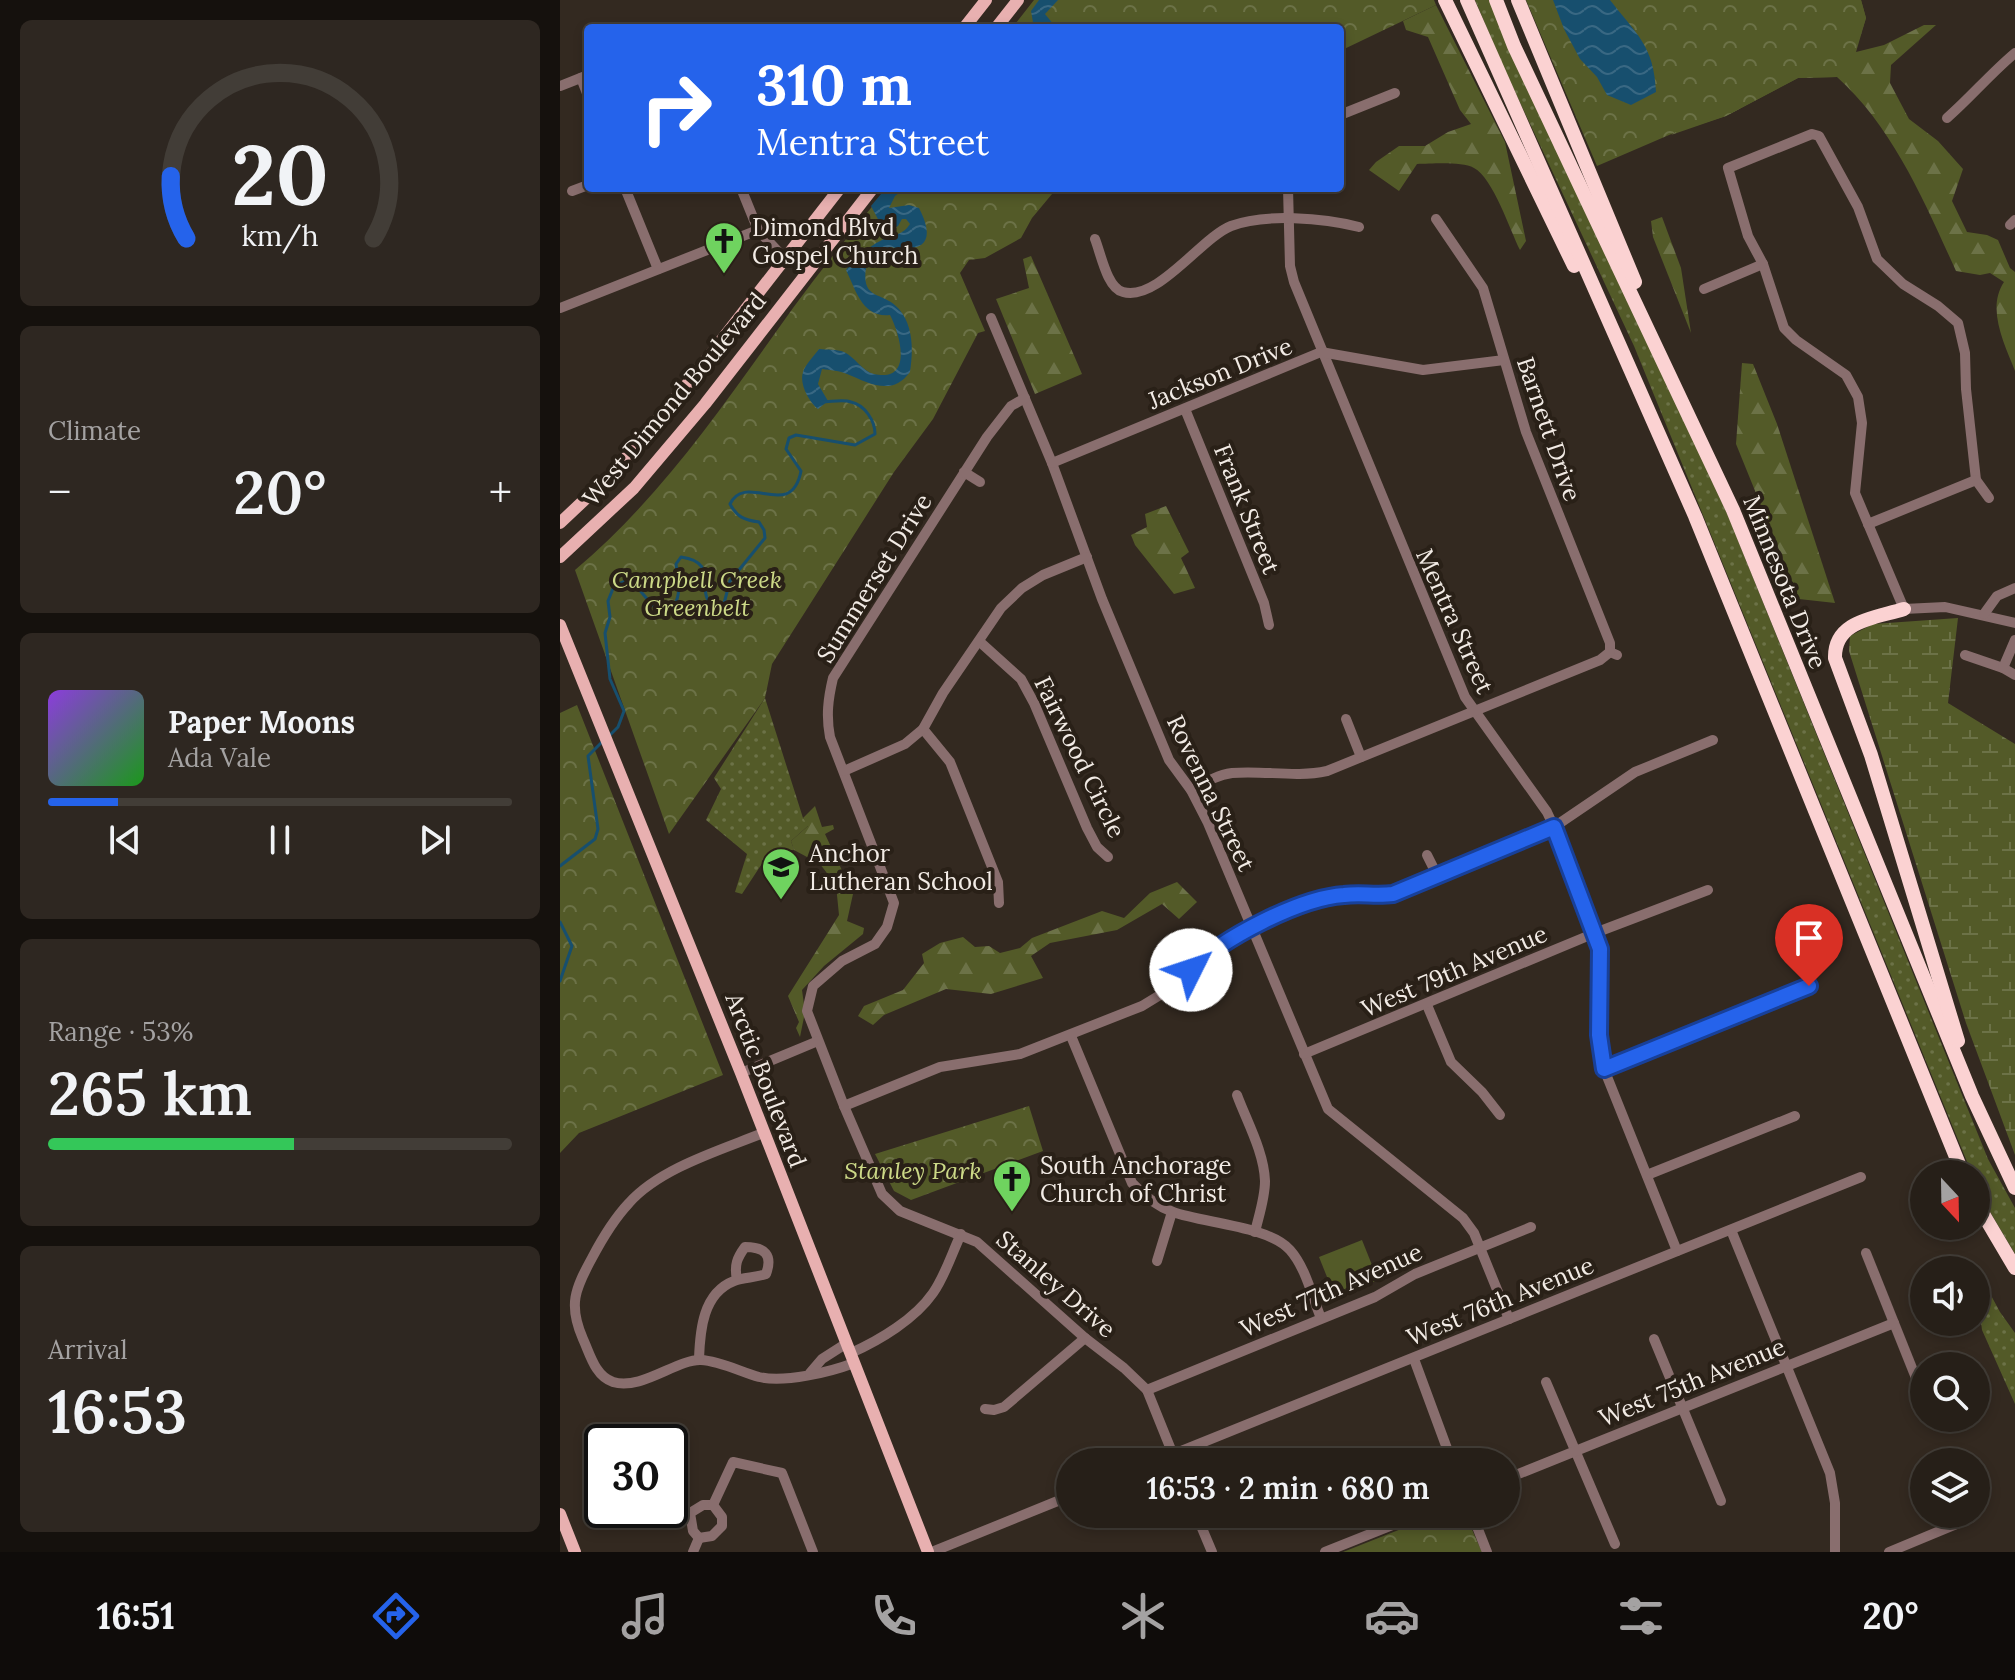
<!DOCTYPE html>
<meta charset="utf-8">
<style>
:root{--surface:#261f18;--page:#2e2721;--text:#f1f3f6;--muted:#a4a2a2;--line:#423d37;--accent:#2563eb}
body{margin:0;font-family:Lora,serif;background:var(--page);color:var(--text);height:100vh;display:flex;flex-direction:column;font-size:30px;white-space:nowrap}
*{box-sizing:border-box;margin:0}
p{font-size:26px;color:var(--muted)}
.icon{flex:none;width:44px;height:44px;fill:none;stroke:currentColor;stroke-width:2;stroke-linecap:round;stroke-linejoin:round}
.map{position:relative;flex:1;overflow:hidden}
.side{display:flex;flex-direction:column;gap:20px;padding:20px;background:#15110d;width:560px}
.side>*{flex:none}
.guide{position:absolute;left:24px;top:24px;width:760px;height:168px;border-radius:8px;box-shadow:0 4px 12px #0003,0 0 0 2px var(--line);background:#2563eb;color:#fff;overflow:hidden}
.needle{width:52px;rotate:158deg}
.controls{position:absolute;left:1350px;top:1160px;display:grid;gap:16px}
.controls a{display:grid;place-items:center;width:80px;height:80px;border-radius:50%;background:var(--surface);box-shadow:0 4px 12px #0003,0 0 0 2px var(--line);font-size:40px}
.speed{position:absolute;left:24px;top:1424px;display:flex;gap:16px;font-size:40px;font-weight:700;text-align:center}
.speed>*{display:grid;place-content:center;width:104px;height:104px;border-radius:50%;background:var(--surface);box-shadow:0 4px 12px #0003,0 0 0 2px var(--line);line-height:1}
.speed .limit{border:4px solid #111;border-radius:12px;background:#fff;color:#111}
.pin{position:absolute;display:grid;place-items:center;width:68px;height:68px;color:#fff;margin:-82px -34px;border-radius:50% 50% 50% 0;rotate:-45deg;box-shadow:0 0 8px #0007}
.pin .icon{rotate:45deg}
.me{position:absolute;width:88px;margin:-44px;rotate:49deg;stroke-linejoin:round;filter:drop-shadow(0 0 6px #0008)}
.turn{display:flex;align-items:center;gap:28px;height:168px;padding:0 40px;font-size:36px}
.turn .icon{width:104px;height:104px;stroke-width:2.5}
.turn b{display:block;font-size:56px;line-height:68px}
.big{font-size:60px;font-weight:600;line-height:1.1}
.side .tile{flex:1;display:flex;flex-direction:column;justify-content:center;gap:12px;min-width:0;padding:0 28px;border-radius:12px;background:var(--page)}
.side .dial{align-items:center;gap:0}
.dial svg{height:208px;overflow:visible;fill:none;stroke:var(--line);stroke-width:7;stroke-linecap:round;text-anchor:middle}
.dial text{fill:var(--text);stroke:none}
.song{display:flex;align-items:center;gap:24px}
.cover{width:96px;height:96px;border-radius:12px;background:linear-gradient(135deg,hsl(270 70% 55%),hsl(120 70% 35%))}
.played{height:8px;border-radius:4px;background:linear-gradient(90deg,var(--accent) 15%,var(--line) 15%)}
.keys{display:flex;justify-content:space-around;direction:ltr}
.heat{display:flex;justify-content:space-between;align-items:center;font-size:44px;direction:ltr}
.charge{height:12px;border-radius:6px;background:linear-gradient(90deg,#34c759 53%,var(--line) 0)}
.trip{position:absolute;left:496px;top:1448px;width:464px;height:80px;border-radius:40px;background:var(--surface);box-shadow:0 4px 12px #0003,0 0 0 2px var(--line);font-weight:600;line-height:80px;text-align:center}
.tab-bar{display:flex;height:128px;justify-content:space-around;align-items:center;background:#0f0c0a;color:var(--muted)}
.tab-bar .icon{width:56px;height:56px}
.tab-bar .active{color:var(--accent)}
.tab-bar b{font-size:36px;color:var(--text)}
main{display:flex;flex:1;min-height:0}
.map>svg:first-child{display:block}
.grass{fill:url(#grass-dots)}
.forest{fill:url(#forest-firs)}
.wetland{fill:url(#wetland-marsh)}
.park{fill:url(#park-crowns)}
.garden{fill:#535a28}
.water{fill:url(#water-waves)}
.lines{fill:none;stroke-linecap:round;stroke-linejoin:round}
.stream{stroke:#174f6e;stroke-width:3}
.minor{stroke:#896e6e;stroke-width:10}
.major{stroke:#e8b0b0;stroke-width:12}
.highway{stroke:#fbd2d2;stroke-width:14}
.route-casing{stroke:#184099;stroke-width:20}
.route{stroke:#2563eb;stroke-width:14}
.labels{text-anchor:middle;dominant-baseline:central;stroke-width:8;stroke-linejoin:round;paint-order:stroke}
.poi-label{font-size:24px;fill:#f2ebe5;stroke:#292017;text-anchor:start}
.street-label{font-size:24px;fill:#f2ebe5;stroke:#292017}
.park-label{font-size:24px;font-style:italic;fill:#ccd987;stroke:#292017}
</style>
<main>
<section class="side">
<div class="tile dial"><svg viewBox="0 0 100 80">
<path d="M14 69A42 42 0 1 1 86 69"/>
<path d="M14 69A42 42 0 0 1 8 45" stroke="#2563eb"/>
<text x="50" y="56" font-size="32" font-weight="700">20</text>
<text x="50" y="72" font-size="11">km/h</text>
</svg></div>
<div class="tile"><p>Climate</p>
<div class="heat"><a>−</a><b class="big">20°</b><a>+</a></div>
</div>
<div class="tile">
<div class="song"><i class="cover"></i><div><b>Paper Moons</b><p>Ada Vale</p></div></div>
<div class="played"></div>
<div class="keys"><svg class="icon" aria-label="previous" viewBox="0 0 24 24"><path d="M18 5L8 12l10 7zM5 5v14"/></svg><svg class="icon" aria-label="pause" viewBox="0 0 24 24"><path d="M8 5v14M16 5v14"/></svg><svg class="icon" aria-label="next" viewBox="0 0 24 24"><path d="M6 5l10 7-10 7zM19 5v14"/></svg></div>
</div>
<div class="tile"><p>Range · 53%</p><b class="big">265 km</b><div class="charge"></div></div>
<div class="tile"><p>Arrival</p><b class="big">16:53</b></div>
</section>
<div class="map">
<svg width="1455" height="1552" viewBox="0 0 1455 1552">
<defs>
<pattern id="grass-dots" width="8" height="8" patternUnits="userSpaceOnUse" patternTransform="scale(2)"><rect width="8" height="8" fill="#535a28"/><path d="M2 2h.1M6 6h.1" fill="none" stroke="#6c7247" stroke-width="1.8" stroke-linecap="round"/></pattern>
<pattern id="forest-firs" width="22" height="20" patternUnits="userSpaceOnUse" patternTransform="scale(2)"><rect width="22" height="20" fill="#535a28"/><path d="M5 1l3.5 6h-7zM16 11l3.5 6h-7z" fill="#6c7247"/></pattern>
<pattern id="wetland-marsh" width="20" height="14" patternUnits="userSpaceOnUse" patternTransform="scale(2)"><rect width="20" height="14" fill="#535a28"/><path d="M1 5h8M5 5V1M11 12h8M15 12V8" fill="none" stroke="#6c7247"/></pattern>
<pattern id="park-crowns" width="20" height="18" patternUnits="userSpaceOnUse" patternTransform="scale(2)"><rect width="20" height="18" fill="#535a28"/><path d="M2 6a3 3 0 1 1 6 0M12 15a3 3 0 1 1 6 0" fill="none" stroke="#6c7247"/></pattern>
<pattern id="water-waves" width="16" height="10" patternUnits="userSpaceOnUse" patternTransform="scale(2)"><rect width="16" height="10" fill="#174f6e"/><path d="M0 5q4-4 8 0t8 0" fill="none" stroke="#396883"/></pattern>
</defs>
<rect width="100%" height="100%" fill="#332920"/>
<g class="grass">
<path d="M915,0H929L1167,513L1428,1159L1455,1208V1254L1419,1193L1416,1174H1412L1074,346L943,66Z"/>
<path d="M205,698L243,818L249,825L231,841L234,850H211L182,894L175,892L187,854L146,820L161,789L154,778Z"/>
<path d="M1414,1264L1440,1312L1455,1333V1404L1422,1330Z"/>
</g>
<g class="forest">
<path d="M1301,0L1306,18L1296,52L1324,45L1364,25H1376L1331,65L1330,83L1349,119L1378,141L1403,169L1392,201L1407,232L1427,235L1438,240L1450,268L1455,272V371C1445,345 1426,309 1444,282L1430,273L1420,275L1396,271C1365,203 1333,127 1277,77L1238,78L1166,116L1111,135Z"/>
<path d="M876,5L945,142L966,241L960,250C950,230 933,178 914,168C901,161 871,164 857,164L839,191L809,170L816,162L839,146H865L888,132L911,124L900,110L868,37L846,30L843,21Z"/>
<path d="M1102,217L1121,268L1131,333L1093,237L1091,221Z"/>
<path d="M471,256L522,374L475,394L436,299L469,288L463,259Z"/>
<path d="M1182,363L1193,364L1217,424L1275,603L1239,599L1176,444Z"/>
<path d="M606,506L629,552L621,558L635,588L614,594L575,545L571,535L587,527L585,514Z"/>
<path d="M255,806L262,827L273,825L274,829L265,834L293,894L287,921L304,928L303,934L264,966L242,990L245,1012L240,1037L236,1028L239,1022L228,996L279,915L276,885L260,864L234,850L231,841L248,826L243,818Z"/>
<path d="M617,882L637,902L619,919L602,904L557,930L490,943L471,956L483,978L431,994L386,989L324,1015L313,1025L298,1016L304,1006L343,990L364,963L362,954L380,943L403,937L415,947L429,946L440,953L460,948L472,938L542,911L564,918L590,893Z"/>
</g>
<path class="wetland" d="M1398,618L1388,703L1455,744V1155L1406,1023L1289,651L1290,636L1313,624Z"/>
<g class="park">
<path d="M474,0H874L876,5L780,51V28H452Z"/>
<path d="M966,0H1301L1306,18L1295,52L1277,77L1238,78L1166,116L1116,132L1037,166Z"/>
<path d="M327,188H497L472,218L461,238L425,258L409,260L400,273L425,331L418,333L373,419L334,472L212,664L205,698L109,834L15,570C103,496 167,400 233,308C263,267 295,228 327,188Z"/>
<path d="M17,705L163,1075L19,1133L0,1153V713Z"/>
<path d="M469,1106L483,1151L351,1200L334,1191L315,1154Z"/>
<path d="M879,1514H905L922,1552H783Z"/>
</g>
<path class="garden" d="M802,1240L818,1280L775,1297L759,1257Z"/>
<g class="water">
<path d="M479,0H498L485,14L494,25L516,24L531,28H474L471,11Z"/>
<path d="M993,0H1050C1076,34 1094,45 1096,92L1071,105L1047,95L1037,77L1020,59L1004,29Z"/>
<path d="M326,188H346L335,196L329,208L349,205L359,208C375,239 367,254 330,247L306,268C301,301 323,291 339,309C354,327 353,351 350,372C332,397 309,383 287,374C280,371 270,370 262,369L258,384L268,401L258,409C249,402 239,384 243,372C245,365 254,356 259,349C267,350 277,349 284,352C295,357 302,371 314,374C354,383 340,334 330,315C302,318 296,290 286,270C295,258 308,247 322,240C334,234 342,236 350,224L346,219H342L338,226L333,229L319,221L311,206Z"/>
</g>
<g class="lines">
<g class="stream">
<path d="M48,737L58,727L64,711L50,679L45,633L50,617L48,601L54,586L68,580C87,592 90,613 110,611C123,597 118,582 116,564L121,557C162,563 132,590 155,609L163,607L170,581L205,538L204,530L199,522C184,520 177,517 170,504C186,471 231,522 241,471L226,449L229,438L236,435L295,445L315,434C315,421 305,405 291,402C283,399 271,402 262,402"/>
<path d="M0,866L35,839L38,829L28,756L42,742"/>
<path d="M0,922L12,946L0,981"/>
</g>
<g class="minor">
<path d="M21,78L28,96"/>
<path d="M0,86L28,75"/>
<path d="M780,115L835,93"/>
<path d="M1387,118C1411,97 1431,73 1455,53"/>
<path d="M65,188L98,269"/>
<path d="M181,188L198,230L225,259"/>
<path d="M728,188L730,266L734,282L905,697L987,812L994,827L1040,949L1039,1035L1044,1069L1117,1251"/>
<path d="M12,191L28,185"/>
<path d="M876,219L923,288L966,432L1050,643V652L1057,655"/>
<path d="M1450,225L1455,220"/>
<path d="M535,239C541,254 547,288 563,292C597,302 641,238 671,226C704,213 764,218 799,227"/>
<path d="M1144,289L1203,264"/>
<path d="M0,308L198,230"/>
<path d="M431,318L492,463L542,599L609,760L631,790L648,823L768,1109L903,1218L914,1233L949,1319"/>
<path d="M465,398L451,406L427,437L273,678C268,699 266,716 270,737L334,903L327,927L315,944L282,961L253,986L247,1011L284,1106L322,1194L340,1211L417,1242L525,1338L564,1368L587,1390L616,1462"/>
<path d="M625,409L704,603L709,625"/>
<path d="M492,463L761,352L863,370L944,360"/>
<path d="M404,472L420,482"/>
<path d="M1429,498L1416,480L1406,389L1405,353L1398,323L1378,306L1343,284L1317,259L1298,207L1259,136L1252,134L1168,168L1188,236L1203,264L1224,328L1236,340L1286,375L1298,397L1302,423L1295,493L1344,609L1385,607L1455,623"/>
<path d="M1308,524L1416,480"/>
<path d="M1424,614L1437,596L1455,588"/>
<path d="M420,642L461,679L474,703L527,828L537,847L548,857"/>
<path d="M1405,655L1443,668L1455,675"/>
<path d="M1443,668L1455,640"/>
<path d="M786,719L801,757"/>
<path d="M363,729L390,762L438,882L439,903"/>
<path d="M284,771L345,744L363,729L383,693L441,608L462,588L483,575L527,557"/>
<path d="M631,790C644,783 657,775 672,773C704,770 735,778 767,771L1040,660L1050,652"/>
<path d="M867,855L877,875"/>
<path d="M867,1005L891,1062L922,1092L940,1115"/>
<path d="M511,1036L572,1183C583,1195 597,1206 613,1212C643,1223 709,1226 730,1250C746,1268 752,1297 761,1318"/>
<path d="M744,1054L1035,933L1148,890"/>
<path d="M1044,1069L1249,986"/>
<path d="M181,1073L258,1041"/>
<path d="M677,1095C687,1122 704,1152 705,1181C705,1198 699,1215 695,1232"/>
<path d="M284,1106L380,1067L460,1054L582,1006L618,984L645,956L662,944L691,927L760,898L786,894L812,897L833,894L994,827L1075,772L1153,740"/>
<path d="M203,1133C161,1150 100,1168 69,1203C54,1219 42,1239 32,1258C15,1289 8,1305 23,1339C30,1354 35,1376 53,1382C81,1391 117,1359 141,1360C160,1361 181,1372 199,1377C225,1383 270,1372 294,1363"/>
<path d="M1087,1175L1235,1116"/>
<path d="M1171,1230L1270,1473L1275,1503V1552"/>
<path d="M1306,1253L1364,1398"/>
<path d="M597,1261L612,1212"/>
<path d="M1094,1339L1161,1501"/>
<path d="M291,1353C320,1340 355,1319 373,1293C385,1276 392,1253 401,1234"/>
<path d="M139,1359C140,1330 143,1293 174,1281C184,1277 195,1278 206,1274C213,1255 205,1247 185,1247C177,1258 174,1265 177,1280"/>
<path d="M854,1359L892,1462"/>
<path d="M250,1373L262,1359L287,1343"/>
<path d="M986,1382L1055,1544"/>
<path d="M587,1390L815,1297L855,1274L971,1227"/>
<path d="M425,1409L434,1410L444,1407L525,1338"/>
<path d="M594,1462L1301,1177"/>
<path d="M946,1479L1334,1323"/>
<path d="M153,1505L173,1462L222,1473L253,1552"/>
<path d="M636,1514L652,1552"/>
<path d="M912,1514L927,1552"/>
<path d="M139,1538L133,1531L130,1513L143,1505H153"/>
<path d="M139,1538L152,1536L162,1526V1517L153,1505"/>
<path d="M133,1552L139,1538"/>
<path d="M372,1552L510,1496"/>
<path d="M765,1552L860,1514"/>
<path d="M1329,1552L1411,1518"/>
</g>
<g class="major">
<path d="M404,28L426,0"/>
<path d="M436,28L458,0"/>
<path d="M0,523L55,471L125,387L280,188"/>
<path d="M0,557L74,488L145,404L313,188"/>
<path d="M0,625L181,1073L368,1552"/>
<path d="M0,1514L15,1552"/>
</g>
<g class="highway">
<path d="M885,0L1014,266"/>
<path d="M907,0L1135,516L1403,1174"/>
<path d="M936,0L954,46L1173,510L1412,1096L1455,1188"/>
<path d="M958,0L1075,282"/>
<path d="M1344,609C1316,618 1274,620 1275,658L1311,755L1398,1041"/>
<path d="M1416,1202L1455,1268"/>
</g>
</g>
<g class="lines">
<defs>
<path id="route" d="M631,970C662,938 740,898 784,895C800,893 816,896 833,894L994,827L1040,949L1039,1035L1044,1069L1249,986"/>
</defs>
<use href="#route" class="route-casing"/>
<use href="#route" class="route"/>
</g>
<defs>
<symbol id="church-pin" viewBox="-11 -11 22 30"><path d="M0 17L-7.5 6A9.5 9.5 0 1 1 7.5 6Z" fill="#6fd35f" stroke="#292017"/><path d="M-1.2-6h2.4v3.5h3.3v2.4h-3.3V6h-2.4V-.1h-3.3v-2.4h3.3Z" fill="#111"/></symbol>
<symbol id="school-pin" viewBox="-11 -11 22 30"><path d="M0 17L-7.5 6A9.5 9.5 0 1 1 7.5 6Z" fill="#6fd35f" stroke="#292017"/><path d="M0-5L7-2L0 1L-7-2ZM-4 1L0 2.5L4 1V4Q0 6-4 4Z" fill="#111"/></symbol>
</defs>
<g fill-rule="evenodd">
<use href="#church-pin" x="142" y="219" width="44" height="60"/>
<use href="#school-pin" x="199" y="845" width="44" height="60"/>
<use href="#church-pin" x="430" y="1157" width="44" height="60"/>
</g>
<g class="labels">
<g class="poi-label">
<text x="192" y="227">Dimond Blvd<tspan x="192" dy="28">Gospel Church</tspan></text>
<text x="249" y="853">Anchor<tspan x="249" dy="28">Lutheran School</tspan></text>
<text x="480" y="1165">South Anchorage<tspan x="480" dy="28">Church of Christ</tspan></text>
</g>
<g class="street-label">
<text transform="translate(660 373) rotate(-22)">Jackson Drive</text>
<text transform="translate(114 399) rotate(-50)">West Dimond Boulevard</text>
<text transform="translate(989 429) rotate(71)">Barnett Drive</text>
<text transform="translate(687 509) rotate(68)">Frank Street</text>
<text transform="translate(314 578) rotate(-58)">Summerset Drive</text>
<text transform="translate(1225 582) rotate(68)">Minnesota Drive</text>
<text transform="translate(895 621) rotate(66)">Mentra Street</text>
<text transform="translate(520 757) rotate(64)">Fairwood Circle</text>
<text transform="translate(651 793) rotate(64)">Rovenna Street</text>
<text transform="translate(894 971) rotate(-23)">West 79th Avenue</text>
<text transform="translate(206 1080) rotate(69)">Arctic Boulevard</text>
<text transform="translate(496 1284) rotate(41)">Stanley Drive</text>
<text transform="translate(771 1290) rotate(-24)">West 77th Avenue</text>
<text transform="translate(940 1301) rotate(-22)">West 76th Avenue</text>
<text transform="translate(1132 1382) rotate(-22)">West 75th Avenue</text>
</g>
<g class="park-label">
<text x="137" y="579">Campbell Creek<tspan x="137" dy="28">Greenbelt</tspan></text>
<text x="353" y="1170">Stanley Park</text>
</g>
</g>
</svg>
<div class="controls">
<a><svg class="needle" viewBox="-14 -14 28 28"><path d="M0-13l5 13h-10z" fill="#e53935"/><path d="M0 13l5-13h-10z" fill="#a4a2a2"/></svg></a>
<a><svg class="icon" aria-label="sound" viewBox="0 0 24 24"><path d="M4 9h4l5-4v14l-5-4H4zM17 9q2 3 0 6"/></svg></a>
<a><svg class="icon" aria-label="search" viewBox="0 0 24 24"><circle cx="10" cy="10" r="6"/><path d="M15 15l6 6"/></svg></a>
<a><svg class="icon" aria-label="layers" viewBox="0 0 24 24"><path d="M12 4l9 5-9 5-9-5zM3 14l9 5 9-5"/></svg></a>
</div>
<div class="speed"><div class="limit">30</div></div>
<div class="pin" style="left:1249px;top:986px;background:#d93025"><svg class="icon" aria-label="arrive" viewBox="0 0 24 24"><path d="M6 21V4h12l-3 4 3 4H6"/></svg></div>
<svg class="me" style="left:631px;top:970px" viewBox="-20 -20 40 40"><circle r="19" fill="#fff"/><path d="M0-13L10 11 0 6-10 11z" fill="#2563eb"/></svg>
<div class="trip">16:53 · 2 min · 680 m</div>
<div class="guide">
<div class="turn"><svg class="icon" aria-label="right" viewBox="0 0 24 24"><path d="M7 20v-9h11M14 6l5 5-5 5"/></svg><div><b>310 m</b>Mentra Street</div></div>
</div>
</div>
</main>
<nav class="tab-bar">
<b>16:51</b>
<svg class="icon active" aria-label="directions" viewBox="0 0 24 24"><path d="M12 3l9 9-9 9-9-9zM9 14v-3h6M13 9l2 2-2 2"/></svg>
<svg class="icon" aria-label="music" viewBox="0 0 24 24"><path d="M9 18V5l10-2v13"/><circle cx="6" cy="18" r="3"/><circle cx="16" cy="16" r="3"/></svg>
<svg class="icon" aria-label="phone" viewBox="0 0 24 24"><path d="M5 4h4l2 5-3 2q2 4 5 5l2-3 5 2v4C11 20 4 13 5 4z"/></svg>
<svg class="icon" aria-label="climate" viewBox="0 0 24 24"><path d="M12 3v18M4 7l16 10M4 17L20 7"/></svg>
<svg class="icon" aria-label="car" viewBox="0 0 24 24"><path d="M5 17H2v-5l4-1 3-4h7l3 4 3 1v5h-3M9 17h6M6 11h13"/><circle cx="7" cy="17" r="2"/><circle cx="17" cy="17" r="2"/></svg>
<svg class="icon" aria-label="filters" viewBox="0 0 24 24"><path d="M4 7h16M4 17h16"/><circle cx="9" cy="7" r="2"/><circle cx="15" cy="17" r="2"/></svg>
<b>20°</b>
</nav>
